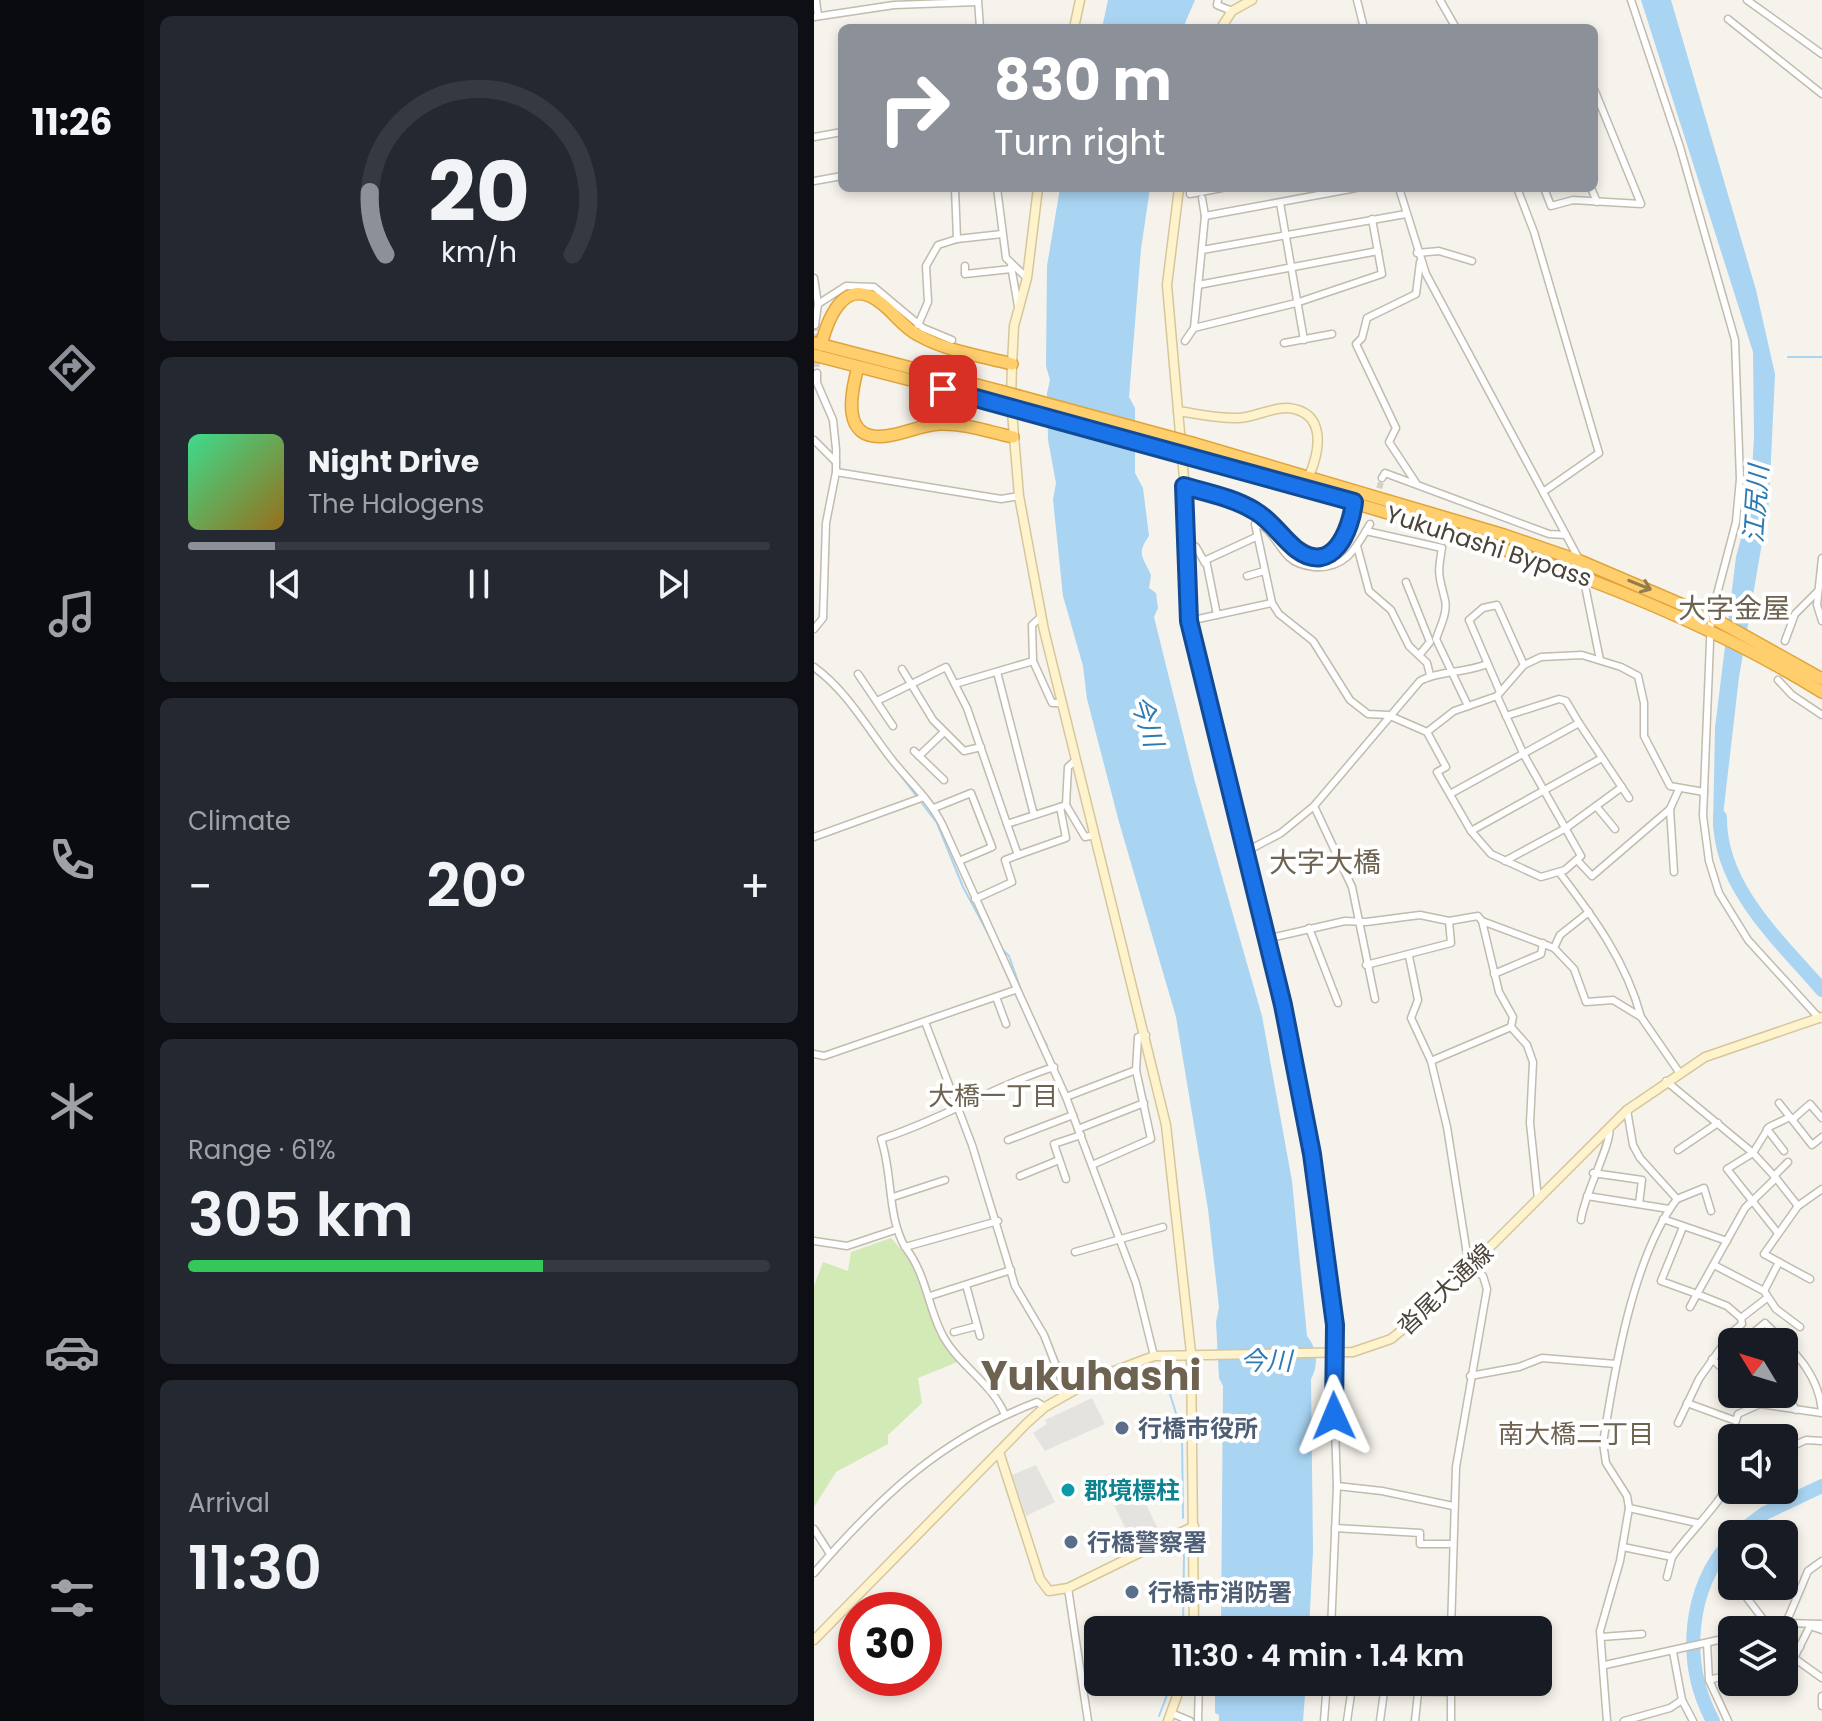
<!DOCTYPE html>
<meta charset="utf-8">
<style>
:root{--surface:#171b24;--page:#242831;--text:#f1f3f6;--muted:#9ea1a6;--line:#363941;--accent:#8c9099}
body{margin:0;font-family:Poppins,"Noto Sans JP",sans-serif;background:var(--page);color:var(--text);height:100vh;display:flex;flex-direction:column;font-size:30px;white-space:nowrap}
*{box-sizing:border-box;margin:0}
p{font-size:26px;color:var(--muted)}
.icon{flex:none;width:44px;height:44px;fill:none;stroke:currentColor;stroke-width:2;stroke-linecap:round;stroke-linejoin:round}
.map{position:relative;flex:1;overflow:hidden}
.panel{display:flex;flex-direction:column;gap:16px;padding:16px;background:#0d0f14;width:670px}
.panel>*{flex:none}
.guide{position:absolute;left:24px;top:24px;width:760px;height:168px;border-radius:12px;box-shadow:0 4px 12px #0003;background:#8c9099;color:#fff;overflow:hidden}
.needle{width:52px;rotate:308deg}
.controls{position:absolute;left:904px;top:1328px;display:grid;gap:16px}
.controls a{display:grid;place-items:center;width:80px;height:80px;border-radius:12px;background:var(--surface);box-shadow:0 4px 12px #0003;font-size:40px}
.speed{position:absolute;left:24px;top:1592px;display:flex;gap:16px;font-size:40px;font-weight:700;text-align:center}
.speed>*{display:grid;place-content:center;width:104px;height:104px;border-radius:50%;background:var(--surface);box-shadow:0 4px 12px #0003;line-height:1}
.speed .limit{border:12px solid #d22;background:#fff;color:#111}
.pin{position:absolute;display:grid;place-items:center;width:68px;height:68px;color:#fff;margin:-34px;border-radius:16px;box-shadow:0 4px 12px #0006}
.me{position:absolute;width:88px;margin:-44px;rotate:359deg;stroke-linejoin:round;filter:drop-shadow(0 0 6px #0008)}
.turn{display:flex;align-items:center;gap:28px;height:168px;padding:0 24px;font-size:36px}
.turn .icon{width:104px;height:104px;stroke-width:2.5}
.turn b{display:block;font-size:56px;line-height:68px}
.big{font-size:60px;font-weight:600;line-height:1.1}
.panel .tile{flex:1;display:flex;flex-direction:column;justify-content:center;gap:12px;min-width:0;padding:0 28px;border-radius:12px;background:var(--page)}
.panel .dial{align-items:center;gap:0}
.dial svg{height:208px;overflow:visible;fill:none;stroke:var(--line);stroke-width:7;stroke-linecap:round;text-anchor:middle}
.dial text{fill:var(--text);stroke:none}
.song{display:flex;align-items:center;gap:24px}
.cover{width:96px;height:96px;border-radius:12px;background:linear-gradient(135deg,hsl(150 70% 55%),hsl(40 70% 35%))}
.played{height:8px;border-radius:4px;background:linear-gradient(90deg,var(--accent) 15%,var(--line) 15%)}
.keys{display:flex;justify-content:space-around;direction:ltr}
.heat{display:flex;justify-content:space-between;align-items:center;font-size:44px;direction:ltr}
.charge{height:12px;border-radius:6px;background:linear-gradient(90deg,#34c759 61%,var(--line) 0)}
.trip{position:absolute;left:270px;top:1616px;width:468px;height:80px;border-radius:12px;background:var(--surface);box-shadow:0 4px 12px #0003;font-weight:600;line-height:80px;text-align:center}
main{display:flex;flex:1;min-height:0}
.dock{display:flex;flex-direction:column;width:144px;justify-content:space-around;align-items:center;background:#090b0e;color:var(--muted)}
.dock .icon{width:56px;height:56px}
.dock .on{color:var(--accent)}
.dock b{font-size:36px;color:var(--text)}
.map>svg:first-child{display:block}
.green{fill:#d2eab5}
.parking{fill:#e5e3e0}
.water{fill:#a9d4f2}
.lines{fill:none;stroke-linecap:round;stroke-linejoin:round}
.stream{stroke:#a9d4f2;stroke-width:2}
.river{stroke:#a9d4f2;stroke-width:14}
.street-tunnel{stroke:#d4d0c8;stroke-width:6;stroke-dasharray:6 3;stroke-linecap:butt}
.street-casing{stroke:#c2bbae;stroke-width:9}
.secondary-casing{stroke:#d6c79b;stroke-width:11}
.highway-casing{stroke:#e0a43c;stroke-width:14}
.street{stroke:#fff;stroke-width:6}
.secondary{stroke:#fff3cd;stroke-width:8}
.highway{stroke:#ffcf6e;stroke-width:11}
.highway-bridge-casing{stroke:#e0a43c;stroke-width:14;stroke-linecap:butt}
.highway-bridge{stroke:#ffcf6e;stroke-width:11}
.oneway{stroke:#937c4e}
.route-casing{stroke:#114b97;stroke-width:20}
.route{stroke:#1a73e8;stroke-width:14}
.service-dot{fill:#5c6f8a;stroke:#fff;stroke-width:3}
.culture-dot{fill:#0f9aa8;stroke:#fff;stroke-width:3}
.labels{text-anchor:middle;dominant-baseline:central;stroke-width:8;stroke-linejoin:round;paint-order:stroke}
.street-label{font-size:24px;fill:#4b4439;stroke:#fff}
.service-label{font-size:24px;font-weight:bold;fill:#4e5e75;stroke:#fff;text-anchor:start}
.culture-label{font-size:24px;font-weight:bold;fill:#0d838f;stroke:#fff;text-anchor:start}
.water-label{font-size:26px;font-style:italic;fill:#2e7ab2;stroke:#fff}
.neighbourhood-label{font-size:26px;fill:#6e6250;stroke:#fff}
.quarter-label{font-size:28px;fill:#6e6250;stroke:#fff}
.town-label{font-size:40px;font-weight:bold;fill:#6e6250;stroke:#fff}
</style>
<main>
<nav class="dock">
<b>11:26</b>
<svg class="icon on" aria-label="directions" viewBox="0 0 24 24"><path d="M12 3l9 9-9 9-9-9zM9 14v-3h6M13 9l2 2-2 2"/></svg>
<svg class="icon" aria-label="music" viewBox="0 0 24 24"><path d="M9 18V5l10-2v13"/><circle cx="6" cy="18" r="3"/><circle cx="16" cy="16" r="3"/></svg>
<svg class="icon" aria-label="phone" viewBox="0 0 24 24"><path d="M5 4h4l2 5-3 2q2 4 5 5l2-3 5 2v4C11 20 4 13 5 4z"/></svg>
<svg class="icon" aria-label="climate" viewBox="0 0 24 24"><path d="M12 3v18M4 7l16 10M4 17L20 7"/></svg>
<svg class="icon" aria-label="car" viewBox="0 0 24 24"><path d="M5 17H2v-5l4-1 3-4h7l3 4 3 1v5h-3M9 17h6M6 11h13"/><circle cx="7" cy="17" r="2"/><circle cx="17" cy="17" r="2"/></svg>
<svg class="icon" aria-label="filters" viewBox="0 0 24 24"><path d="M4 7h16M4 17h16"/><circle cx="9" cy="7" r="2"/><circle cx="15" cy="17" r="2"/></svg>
</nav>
<section class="panel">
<div class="tile dial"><svg viewBox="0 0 100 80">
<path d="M14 69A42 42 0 1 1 86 69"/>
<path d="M14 69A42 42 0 0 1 8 45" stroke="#8c9099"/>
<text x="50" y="56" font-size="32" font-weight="700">20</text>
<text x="50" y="72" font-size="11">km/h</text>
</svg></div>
<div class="tile">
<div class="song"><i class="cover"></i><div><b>Night Drive</b><p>The Halogens</p></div></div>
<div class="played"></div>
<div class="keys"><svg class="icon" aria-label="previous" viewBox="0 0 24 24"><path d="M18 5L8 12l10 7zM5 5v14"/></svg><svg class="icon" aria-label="pause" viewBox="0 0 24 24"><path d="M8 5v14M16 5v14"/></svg><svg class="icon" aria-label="next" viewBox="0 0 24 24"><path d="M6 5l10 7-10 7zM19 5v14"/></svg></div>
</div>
<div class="tile"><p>Climate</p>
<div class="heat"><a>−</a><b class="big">20°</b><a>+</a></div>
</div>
<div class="tile"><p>Range · 61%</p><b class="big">305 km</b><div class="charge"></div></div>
<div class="tile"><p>Arrival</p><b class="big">11:30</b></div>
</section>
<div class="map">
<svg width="1008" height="1721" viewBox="0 0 1008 1721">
<rect width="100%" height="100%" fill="#f6f3ec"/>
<path class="green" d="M77,1238L103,1268L123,1335L146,1361L104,1378L108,1403L74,1435V1444L22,1472L0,1507V1286L9,1262L34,1271L37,1252Z"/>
<g class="parking">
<path d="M278,1398L291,1424L231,1451L219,1433L233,1424L231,1420Z"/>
<path d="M222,1465L241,1502L212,1516L198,1475Z"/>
<path d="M323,1486L343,1527L318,1542L296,1497Z"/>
</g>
<g class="water">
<path d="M294,0H381L371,23L373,28H288Z"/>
<path d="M827,0H857L942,290L961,374L955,502L925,677L905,850L899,826L901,728L922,557L936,505L940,437L939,352Z"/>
<path d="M246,188H336L327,249L315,397L321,408V473L329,488L335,536C322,554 329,557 337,575L335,588L342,593L344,608L340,617L381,782L448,1016L478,1181L493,1336C503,1348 505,1365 497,1379L499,1551L495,1630H407L409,1386L405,1378L402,1322L405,1307L394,1209L362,1017L305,822L273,699L269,666L249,596L239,500L242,483L234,440L233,393L236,380L232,366L233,266Z"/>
<path d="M406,1682H492L489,1721H405V1715L401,1713V1693Z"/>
</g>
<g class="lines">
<g class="stream">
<path d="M974,357H1008"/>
<path d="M0,672L13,682"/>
<path d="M31,701L70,754"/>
<path d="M81,768L123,823L149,887L177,939"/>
<path d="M188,949L195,956L208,993"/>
<path d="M225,1032L233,1045"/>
<path d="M349,1371L368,1433L369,1518"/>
<path d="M369,1630L370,1553"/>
<path d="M345,1716L358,1682"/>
</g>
<g class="river">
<path d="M906,817C905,887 966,941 1008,990"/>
<path d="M923,1534L951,1513L1008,1486"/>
<path d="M899,1721C868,1664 873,1589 918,1540"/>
</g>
<g class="street-tunnel">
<path d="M1,325L3,373"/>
<path d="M563,497L568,478"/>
</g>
<defs>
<g id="street">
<path d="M2,0L4,16"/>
<path d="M164,0L166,28"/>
<path d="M404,0L403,5L418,11"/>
<path d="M543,0L550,28"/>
<path d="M626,0L642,28"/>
<path d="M817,0L866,147L921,340L926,479L922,522L897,617L889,816L895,861L905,893L934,940L1006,1019"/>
<path d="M933,0L1008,54"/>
<path d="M0,17L80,5L163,2"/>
<path d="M914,19L1008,94"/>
<path d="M0,137L28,132"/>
<path d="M0,181L28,176"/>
<path d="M141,188L143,239L188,234"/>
<path d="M183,188L192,258L213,278"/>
<path d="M376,188V194L408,188"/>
<path d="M585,188L612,274L766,561L786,660"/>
<path d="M703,188L720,232L785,453L729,492"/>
<path d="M730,188L737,206L759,200L827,204L780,89"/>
<path d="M777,188L783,202"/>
<path d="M388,198L391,216L380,328L482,303L568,274L558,219"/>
<path d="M466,203L490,340"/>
<path d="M391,216L542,188"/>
<path d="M388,250L592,214"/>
<path d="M603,253L625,251L658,261"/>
<path d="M151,266V274L197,269"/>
<path d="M197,266L204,306"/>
<path d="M0,278L4,304L1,325"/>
<path d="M384,285L564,251"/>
<path d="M4,304L32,286L60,287L109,328L138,340"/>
<path d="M104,325L114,302L112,266L124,245L143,239"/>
<path d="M371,341L380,328"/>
<path d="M470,343L518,334"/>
<path d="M0,440L22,462"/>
<path d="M22,472L187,499L205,496"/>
<path d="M568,478L571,473L735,534L752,535"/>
<path d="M602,483L575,442L582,428L542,344L548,338L553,318L602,294L606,262"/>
<path d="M556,524C542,548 532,569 500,567C492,566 482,564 476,558C464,548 456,524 441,524L458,603L465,614L499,641L536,700L554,714L574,715L613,732L632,767L623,772L657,831L677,854L727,877L751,870L767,856L710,755L683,696"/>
<path d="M552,531L628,548C623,576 625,575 631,600C634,612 626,627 622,639L654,706"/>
<path d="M373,541L382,547L391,563"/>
<path d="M543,546L555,591L577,610L595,646L613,663L616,675"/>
<path d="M1008,558L1003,605L1008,621"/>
<path d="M433,576L450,571"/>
<path d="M592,582L616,642L606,654"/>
<path d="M403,615L392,560L442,537"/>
<path d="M228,616L218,625L219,661L238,703H248"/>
<path d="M375,621L458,603"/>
<path d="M0,629L9,618L12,523L22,472V449L19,420L3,383V373"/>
<path d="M971,641L981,614L1004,591"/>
<path d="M0,667C34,692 53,728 79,761C96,782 116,800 128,824L252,1097L322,1283L340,1356"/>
<path d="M88,669L119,720L150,751L167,747"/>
<path d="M183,672L220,815"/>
<path d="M44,674L79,726"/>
<path d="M964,680L978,695L1008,715"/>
<path d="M141,684L219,661"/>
<path d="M686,692L655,620L669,608L683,605L710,665"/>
<path d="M63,701L132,667L153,708L193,824L252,805L271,837L281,835"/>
<path d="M692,716L745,699L752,701L765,723"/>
<path d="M613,732L640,711L683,696L710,665L727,657L768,655L807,667L824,676L830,703V736L856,786L890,792"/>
<path d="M100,751L130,780"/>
<path d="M105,756L130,732"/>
<path d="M636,794L765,723L815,798"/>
<path d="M252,805L254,767L262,760"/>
<path d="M500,806L538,887L561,999"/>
<path d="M782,806L801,829"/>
<path d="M120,808L157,793L178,847L145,861"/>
<path d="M856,809L860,872"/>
<path d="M193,824L204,855L252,838L246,807"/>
<path d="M657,831L788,758"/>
<path d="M0,837L110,797"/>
<path d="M431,852L467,833L500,806L606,681C623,671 652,673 673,664"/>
<path d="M763,860L778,876L856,809L865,789"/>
<path d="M691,861L752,828L808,787"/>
<path d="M745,872C780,918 812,961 827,1017"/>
<path d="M161,899L198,882L191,860L204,855"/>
<path d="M668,921L685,992L699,1017L697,1027"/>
<path d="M495,928L524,1003"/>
<path d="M452,939L531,921L552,922L606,915L635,921L664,916L668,921L740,948L760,969L772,1002L799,1000L827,1017L865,1072"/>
<path d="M740,948L746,935L775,912"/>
<path d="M595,956L604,1000L597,1018L617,1061L697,1027"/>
<path d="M552,965L637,943L635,921"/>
<path d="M680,974L727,954L729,943"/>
<path d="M182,997L192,1024"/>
<path d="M111,1022L158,1145L201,1286L230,1335L253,1394"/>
<path d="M697,1027L713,1045L719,1062L716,1123L724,1199"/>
<path d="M0,1054L10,1056L201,990"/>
<path d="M617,1061L633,1127L655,1267L669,1276L673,1289L642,1467L637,1630"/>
<path d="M852,1081L939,1153L962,1178L931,1208L883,1294L913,1306L927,1318L928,1324L918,1332"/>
<path d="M252,1097L322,1070"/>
<path d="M965,1103L998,1145L1008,1137"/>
<path d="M979,1119L996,1104L1008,1118"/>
<path d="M264,1129L330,1103"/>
<path d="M953,1129L970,1151"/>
<path d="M194,1140L259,1115"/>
<path d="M864,1150L904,1123"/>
<path d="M278,1165L337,1139L322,1070L324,1037L332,1035"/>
<path d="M779,1173L828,1180L825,1204"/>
<path d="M206,1176L245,1160"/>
<path d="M960,1176L974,1162"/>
<path d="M962,1178L984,1206"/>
<path d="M252,1179L240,1144L267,1135"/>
<path d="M773,1196L855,1209"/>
<path d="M79,1197L131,1180"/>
<path d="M863,1199L890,1188L897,1211"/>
<path d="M849,1219L913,1241"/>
<path d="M767,1220C769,1196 800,1140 795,1127"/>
<path d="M184,1221L91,1247C73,1216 79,1174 67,1139C127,1120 180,1086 240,1067"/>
<path d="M869,1227L847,1281L883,1294L876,1307"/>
<path d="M963,1232L913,1169L939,1153L955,1127L976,1117"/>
<path d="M0,1241L33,1246L81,1230"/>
<path d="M91,1247C112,1274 113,1303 127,1332C142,1364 178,1382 191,1415"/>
<path d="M261,1252L349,1227"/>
<path d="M900,1265L950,1291L962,1309L986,1327"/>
<path d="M996,1279L950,1254L984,1206L1008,1189"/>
<path d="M152,1285L166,1336"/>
<path d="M950,1291L965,1262"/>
<path d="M116,1296L197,1270"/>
<path d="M927,1318L953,1298"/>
<path d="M140,1332L163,1326"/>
<path d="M898,1359L918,1377"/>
<path d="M656,1376L705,1367L728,1358L802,1364"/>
<path d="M970,1390L982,1410"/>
<path d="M936,1394L946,1404"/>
<path d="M873,1403L922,1421L924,1414L946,1404L1008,1413"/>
<path d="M864,1423L885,1379L918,1332L928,1342L951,1323C978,1350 1004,1371 1008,1411"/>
<path d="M970,1450L992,1440L1008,1441"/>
<path d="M523,1486L568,1491L639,1506"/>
<path d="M815,1508L883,1523"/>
<path d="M521,1528L606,1533V1544H638"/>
<path d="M0,1529L16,1554"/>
<path d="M809,1547L858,1557C874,1534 910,1500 918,1477"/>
<path d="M0,1573C67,1496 126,1439 223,1402L231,1407"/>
<path d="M853,1577L858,1557"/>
<path d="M254,1588L274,1721"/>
<path d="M933,1598L955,1627"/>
<path d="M972,1623L994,1571L1008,1561"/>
<path d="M517,1630L523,1486L519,1368L522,1352"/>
<path d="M944,1630L972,1623L1008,1624"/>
<path d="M1008,1630L996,1626L980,1658L1008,1678"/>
<path d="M787,1637L828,1634"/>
<path d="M970,1638L986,1647"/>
<path d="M893,1643L895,1680L914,1721"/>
<path d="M859,1652L868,1700L879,1721"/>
<path d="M791,1665L918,1637"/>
<path d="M895,1680L918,1674"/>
<path d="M637,1682V1721"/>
<path d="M1008,1696V1706"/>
<path d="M357,1713L376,1721"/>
<path d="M384,1721L385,1682"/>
<path d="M510,1721L513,1682"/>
<path d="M533,1721L537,1694L540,1691L637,1692"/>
<path d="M566,1721L570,1692"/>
<path d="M601,1721L604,1693"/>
<path d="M793,1721L786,1631L806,1561L815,1508L813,1496L792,1463L789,1443C800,1372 819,1256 863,1199L826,1158L819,1145L813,1110"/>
<path d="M810,1721L856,1708L868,1700"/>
</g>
<g id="secondary">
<path d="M260,28L266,0"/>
<path d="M407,28L418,11L438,0"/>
<path d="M224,188L213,278L200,326L198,364L197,400L205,496L230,630L352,1125L377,1353L380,1630"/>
<path d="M365,188L353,285L373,513L375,621L479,1051L498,1154L522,1352"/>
<path d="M364,411C384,414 405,419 425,418C442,417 458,407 474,408C513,412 506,451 495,476"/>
<path d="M370,486C394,493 420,498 441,511C458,521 467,538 482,549C519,576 537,529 540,502"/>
<path d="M185,1452L226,1579L235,1591L254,1588L380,1526"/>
<path d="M0,1640L213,1423L231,1407L282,1378L340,1356L539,1352L577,1339L615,1308L813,1110L891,1057L1008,1017"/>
<path d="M354,1721L368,1682"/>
</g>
<g id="highway">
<path d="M1,343L186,391"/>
<path d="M7,345C14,318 31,274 67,303C80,313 89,327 104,335C132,351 167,356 198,364"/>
<path d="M0,355L186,403"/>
<path d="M44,367C37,392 26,442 72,436C90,434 107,425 126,424C150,423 175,432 199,437"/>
<path d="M378,443L690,535L766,561L897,617L1008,679"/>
<path d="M376,455C592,520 814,572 1008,692"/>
</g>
</defs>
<use href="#street" class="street-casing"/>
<use href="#secondary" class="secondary-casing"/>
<use href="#highway" class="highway-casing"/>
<use href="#street" class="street"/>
<use href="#secondary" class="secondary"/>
<use href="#highway" class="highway"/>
<defs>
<g id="highway-bridge">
<path d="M186,391L378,443"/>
<path d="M186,403L376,455"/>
</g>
</defs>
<use href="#highway-bridge" class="highway-bridge-casing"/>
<use href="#highway-bridge" class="highway-bridge"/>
</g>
<defs><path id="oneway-shaft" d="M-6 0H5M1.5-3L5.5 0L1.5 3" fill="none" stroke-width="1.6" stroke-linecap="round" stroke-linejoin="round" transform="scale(2)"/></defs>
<use class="oneway" href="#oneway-shaft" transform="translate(826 585) rotate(22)"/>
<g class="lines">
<defs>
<path id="route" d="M129,389L540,502C537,529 519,577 482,549C467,537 458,521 441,511C420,498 394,493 370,486L375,621L469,1005L498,1154L521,1325L520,1416"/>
</defs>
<use href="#route" class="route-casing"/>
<use href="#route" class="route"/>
</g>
<g class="service-dot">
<circle cx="308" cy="1428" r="8"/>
<circle cx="257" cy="1542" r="8"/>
<circle cx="318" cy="1592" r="8"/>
</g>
<circle class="culture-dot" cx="254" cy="1490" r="8"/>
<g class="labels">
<g class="street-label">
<text transform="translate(675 546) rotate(18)">Yukuhashi Bypass</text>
<text transform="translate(631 1289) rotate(-43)">沓尾大通線</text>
</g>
<g class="service-label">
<text x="324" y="1428">行橋市役所</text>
<text x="273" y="1542">行橋警察署</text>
<text x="334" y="1592">行橋市消防署</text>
</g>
<g class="culture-label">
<text x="270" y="1490">郡境標柱</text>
</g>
<g class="water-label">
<text transform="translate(942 504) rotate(-86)">江尻川</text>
<text transform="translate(333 721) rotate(73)">今川</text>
<text x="452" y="1361">今川</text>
</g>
<g class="neighbourhood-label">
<text x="179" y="1096">大橋一丁目</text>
<text x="762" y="1434">南大橋二丁目</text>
</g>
<g class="quarter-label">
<text x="920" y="608">大字金屋</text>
<text x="511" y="862">大字大橋</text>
</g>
<g class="town-label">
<text x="277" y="1376">Yukuhashi</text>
</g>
</g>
</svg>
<div class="controls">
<a><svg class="needle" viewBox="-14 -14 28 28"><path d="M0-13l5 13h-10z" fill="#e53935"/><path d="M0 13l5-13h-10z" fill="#9ea1a6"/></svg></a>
<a><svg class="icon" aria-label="sound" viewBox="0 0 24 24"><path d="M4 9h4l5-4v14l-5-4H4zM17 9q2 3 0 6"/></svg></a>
<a><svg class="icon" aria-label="search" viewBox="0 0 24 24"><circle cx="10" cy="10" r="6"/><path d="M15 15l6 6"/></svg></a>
<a><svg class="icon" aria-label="layers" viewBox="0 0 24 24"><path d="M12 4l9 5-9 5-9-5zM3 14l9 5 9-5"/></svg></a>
</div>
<div class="speed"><div class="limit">30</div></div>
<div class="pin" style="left:129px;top:389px;background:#d93025"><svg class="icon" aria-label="arrive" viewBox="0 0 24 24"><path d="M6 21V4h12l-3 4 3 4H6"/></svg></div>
<svg class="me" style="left:520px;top:1416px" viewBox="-20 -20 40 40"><path d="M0-17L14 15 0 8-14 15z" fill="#1a73e8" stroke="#fff" stroke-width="4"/></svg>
<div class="trip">11:30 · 4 min · 1.4 km</div>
<div class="guide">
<div class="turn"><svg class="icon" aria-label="right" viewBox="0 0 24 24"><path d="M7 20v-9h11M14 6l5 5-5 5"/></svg><div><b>830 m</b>Turn right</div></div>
</div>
</div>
</main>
